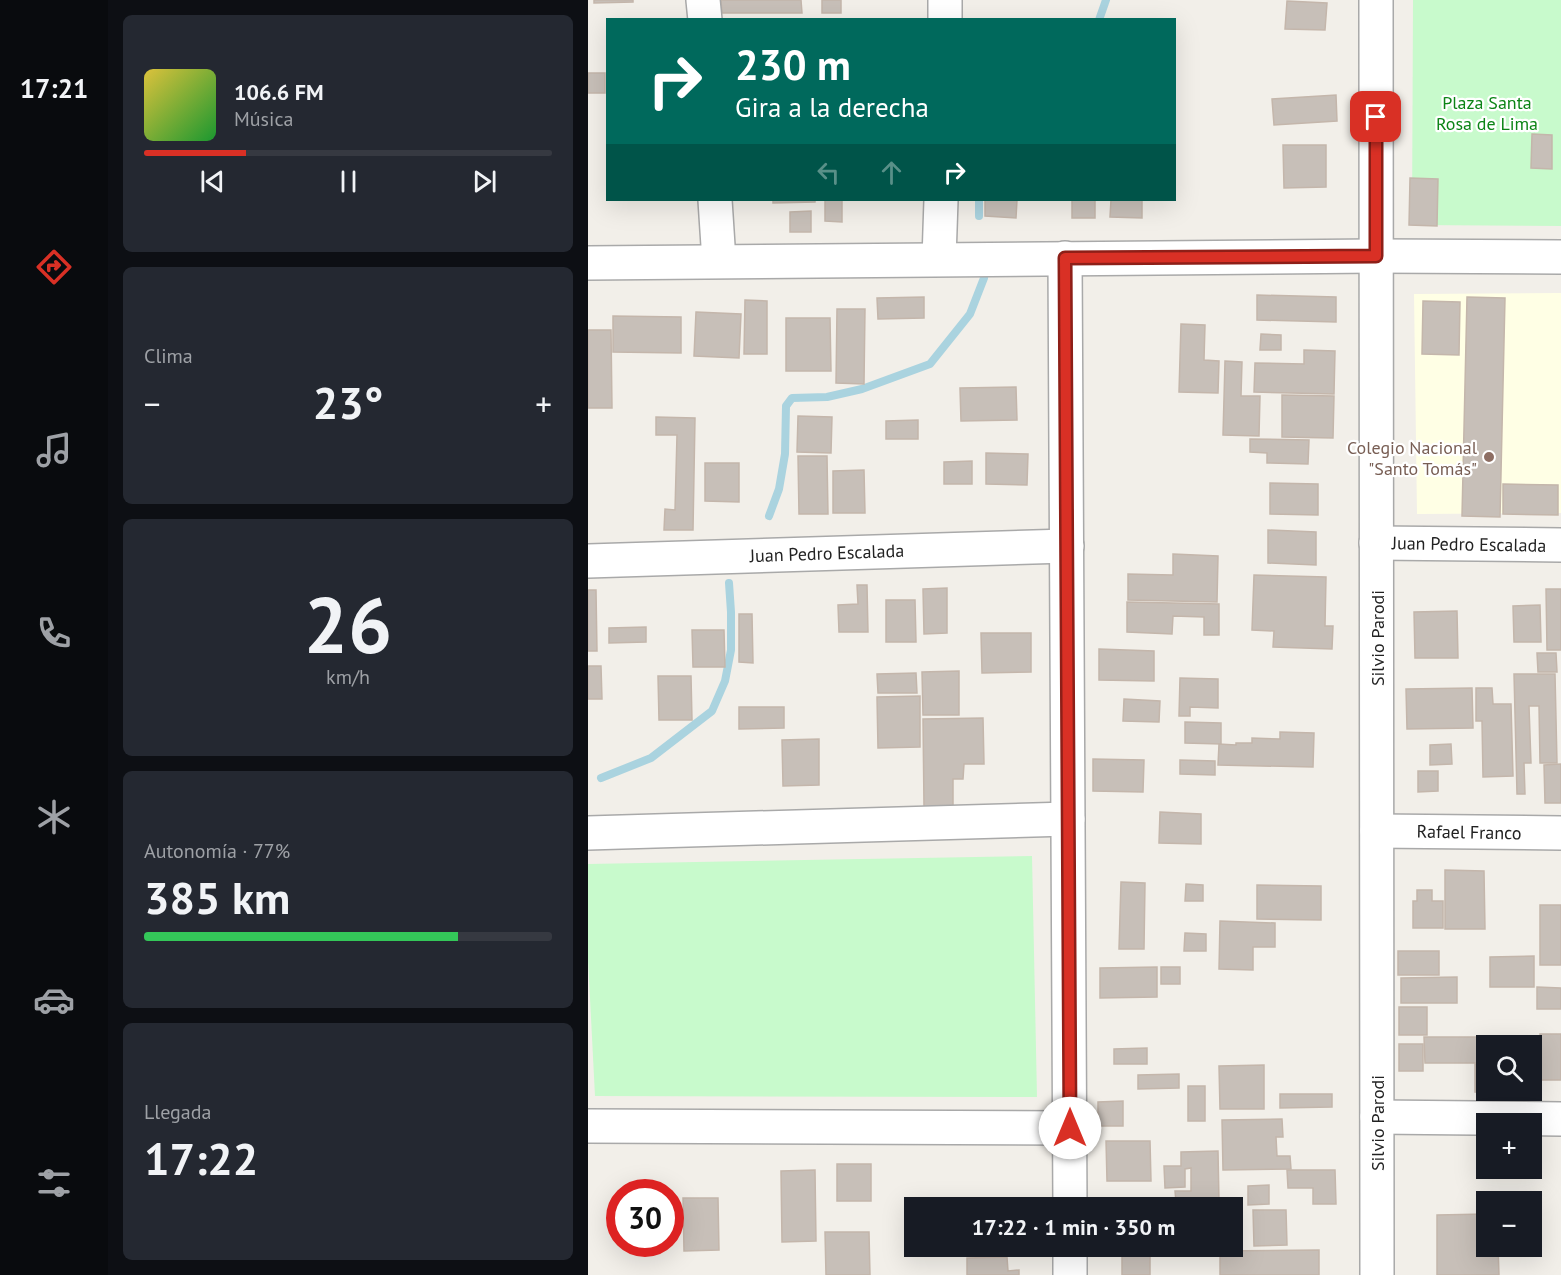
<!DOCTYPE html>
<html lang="es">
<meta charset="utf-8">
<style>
:root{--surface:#171b24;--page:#242831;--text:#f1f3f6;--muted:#9ea1a6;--line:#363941;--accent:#d93025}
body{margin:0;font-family:"PT Sans",sans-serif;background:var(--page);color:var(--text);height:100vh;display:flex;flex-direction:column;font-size:22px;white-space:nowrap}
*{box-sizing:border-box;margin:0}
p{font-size:20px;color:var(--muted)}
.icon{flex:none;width:33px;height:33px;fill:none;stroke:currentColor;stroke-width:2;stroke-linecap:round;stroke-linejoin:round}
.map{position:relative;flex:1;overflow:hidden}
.side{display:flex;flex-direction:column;gap:15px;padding:15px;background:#0d0f14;width:480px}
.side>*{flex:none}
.hud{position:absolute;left:18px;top:18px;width:570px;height:183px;border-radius:0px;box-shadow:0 6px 24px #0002;background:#00695c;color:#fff;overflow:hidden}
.fabs{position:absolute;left:888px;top:1035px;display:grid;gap:12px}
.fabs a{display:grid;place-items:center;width:66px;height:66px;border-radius:0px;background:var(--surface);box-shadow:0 6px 24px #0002;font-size:30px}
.speed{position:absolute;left:18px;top:1179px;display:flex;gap:12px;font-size:30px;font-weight:700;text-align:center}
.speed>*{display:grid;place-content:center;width:78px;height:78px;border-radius:50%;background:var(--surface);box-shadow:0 6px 24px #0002;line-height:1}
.speed .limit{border:9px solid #d22;background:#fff;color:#111}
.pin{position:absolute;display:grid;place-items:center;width:51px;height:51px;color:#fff;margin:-26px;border-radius:12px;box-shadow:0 3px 9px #0006}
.me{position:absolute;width:66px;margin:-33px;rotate:0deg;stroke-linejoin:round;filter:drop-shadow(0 0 4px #0008)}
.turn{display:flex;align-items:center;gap:21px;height:126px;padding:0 30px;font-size:27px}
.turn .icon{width:78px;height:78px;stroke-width:2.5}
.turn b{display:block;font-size:42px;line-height:51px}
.lanes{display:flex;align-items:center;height:57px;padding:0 30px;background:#0003;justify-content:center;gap:30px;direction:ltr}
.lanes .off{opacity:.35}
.big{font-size:45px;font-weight:700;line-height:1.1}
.side .tile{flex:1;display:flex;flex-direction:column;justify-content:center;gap:9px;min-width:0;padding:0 21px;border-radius:9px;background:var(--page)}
.side .dial{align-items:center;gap:0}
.dial b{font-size:78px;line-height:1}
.song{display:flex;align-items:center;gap:18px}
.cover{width:72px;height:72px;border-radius:9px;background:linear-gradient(135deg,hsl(50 70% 55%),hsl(130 70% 35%))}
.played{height:6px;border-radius:3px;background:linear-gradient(90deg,var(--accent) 25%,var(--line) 25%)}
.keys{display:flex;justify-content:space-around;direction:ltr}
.heat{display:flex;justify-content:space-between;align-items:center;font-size:33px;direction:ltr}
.charge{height:9px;border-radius:4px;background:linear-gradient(90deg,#34c759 77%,var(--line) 0)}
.trip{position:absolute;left:316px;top:1197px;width:339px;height:60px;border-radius:0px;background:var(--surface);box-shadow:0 6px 24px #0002;font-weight:700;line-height:60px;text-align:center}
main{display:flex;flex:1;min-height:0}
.menu{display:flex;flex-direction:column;width:108px;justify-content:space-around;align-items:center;background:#090b0e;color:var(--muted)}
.menu .icon{width:42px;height:42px}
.menu .selected{color:var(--accent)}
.menu b{font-size:27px;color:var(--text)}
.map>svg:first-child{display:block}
.education{fill:#ffffe5}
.park{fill:#c8facc}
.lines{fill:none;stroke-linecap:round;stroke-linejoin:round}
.stream{stroke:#aad3df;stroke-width:8}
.building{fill:#c7bfb8;stroke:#c4b6ab;stroke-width:1.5}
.minor-casing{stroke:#a9a9a9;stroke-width:36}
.minor{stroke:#fff;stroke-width:33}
.route-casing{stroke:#8d1f18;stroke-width:15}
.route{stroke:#d93025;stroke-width:10}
.education-dot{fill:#8d6e63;stroke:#fff;stroke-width:2}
.labels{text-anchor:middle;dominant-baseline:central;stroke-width:4.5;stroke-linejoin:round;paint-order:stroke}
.park-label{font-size:18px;fill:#0c8416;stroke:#fff}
.education-label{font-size:18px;fill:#785e54;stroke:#fff;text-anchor:end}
.street-label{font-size:18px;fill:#222;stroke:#fff}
</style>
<main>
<nav class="menu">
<b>17:21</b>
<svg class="icon selected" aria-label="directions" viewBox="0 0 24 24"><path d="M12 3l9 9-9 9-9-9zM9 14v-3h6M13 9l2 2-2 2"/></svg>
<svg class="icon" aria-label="music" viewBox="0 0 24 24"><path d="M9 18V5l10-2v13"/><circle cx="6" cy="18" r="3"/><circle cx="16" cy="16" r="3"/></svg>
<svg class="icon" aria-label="phone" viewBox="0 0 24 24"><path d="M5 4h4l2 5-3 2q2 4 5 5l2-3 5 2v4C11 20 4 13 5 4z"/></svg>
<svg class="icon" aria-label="climate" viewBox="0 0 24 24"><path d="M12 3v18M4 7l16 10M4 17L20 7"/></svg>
<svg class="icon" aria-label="car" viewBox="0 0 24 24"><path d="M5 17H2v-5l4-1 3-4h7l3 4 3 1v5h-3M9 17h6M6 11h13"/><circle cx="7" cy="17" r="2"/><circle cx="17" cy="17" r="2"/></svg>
<svg class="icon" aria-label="filters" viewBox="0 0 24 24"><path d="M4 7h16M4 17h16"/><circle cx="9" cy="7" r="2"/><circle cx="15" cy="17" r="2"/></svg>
</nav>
<section class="side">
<div class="tile">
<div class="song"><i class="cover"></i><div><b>106.6 FM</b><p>Música</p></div></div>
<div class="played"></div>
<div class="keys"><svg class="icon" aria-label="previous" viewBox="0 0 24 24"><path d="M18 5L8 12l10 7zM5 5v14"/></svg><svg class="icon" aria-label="pause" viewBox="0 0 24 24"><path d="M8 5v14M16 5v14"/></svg><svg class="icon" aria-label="next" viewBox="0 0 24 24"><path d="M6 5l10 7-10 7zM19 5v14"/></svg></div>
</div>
<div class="tile"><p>Clima</p>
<div class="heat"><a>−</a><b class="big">23°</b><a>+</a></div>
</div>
<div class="tile dial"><b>26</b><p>km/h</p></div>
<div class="tile"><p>Autonomía · 77%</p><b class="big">385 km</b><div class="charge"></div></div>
<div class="tile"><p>Llegada</p><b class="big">17:22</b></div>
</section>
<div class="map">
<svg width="973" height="1275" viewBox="0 0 973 1275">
<rect width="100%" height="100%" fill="#f2efe9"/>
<path class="education" d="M973,293V513L829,514L826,294Z"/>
<g class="park">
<path d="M825,0H973V226L824,225Z"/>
<path d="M444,856L449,1097L7,1096L0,959V864Z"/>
</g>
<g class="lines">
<g class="stream">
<path d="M511,20L518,0"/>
<path d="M391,200V216"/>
<path d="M181,516L191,489L197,454L198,406L204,398L239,397L274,389L342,364L382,314L396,278"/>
<path d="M13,778L63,758L124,711L137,681L143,650V612L141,583"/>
</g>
</g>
<g class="building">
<path d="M6,0H45V2L6,3Z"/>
<path d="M133,0H213L214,13H134Z"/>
<rect x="234" y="0" width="19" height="13"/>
<path d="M699,1L739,3L737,30L697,29Z"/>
<rect x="0" y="73" width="17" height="20"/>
<path d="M748,95L749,121L686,125L684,99Z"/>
<path d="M944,134L964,135V169L943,168Z"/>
<path d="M695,145H738V187L696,188Z"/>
<path d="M822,178L850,179L849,226L821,225Z"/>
<path d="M185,200H227V202L185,203Z"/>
<path d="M237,200H254V222L237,221Z"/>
<path d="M397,200H429L428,218L397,216Z"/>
<rect x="484" y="200" width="23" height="18"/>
<path d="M523,200H554V218L522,217Z"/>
<path d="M223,211V232H202V212Z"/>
<path d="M669,295L748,297V322L669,320Z"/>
<path d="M336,297V318L290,319L289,298Z"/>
<path d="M879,297L917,298L912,517L874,516Z"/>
<path d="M157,300L179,301V354H156Z"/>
<path d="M835,301L872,302L871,355L834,354Z"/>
<path d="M249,309H277L276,384L248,383Z"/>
<path d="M108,312L153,314L151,358L106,356Z"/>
<path d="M25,316L93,317V353L25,352Z"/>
<path d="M198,318H242L243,371H198Z"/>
<path d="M593,324L617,325L616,360L631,361L630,393L591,392Z"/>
<path d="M0,330H23L24,408H0Z"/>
<path d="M673,334L693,335V350H672Z"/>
<path d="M716,350L747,351L746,394L666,392L667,363L716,364Z"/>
<path d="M637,361L654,362L653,396H672L671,436L635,435Z"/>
<path d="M428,387L429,420L373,421L372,388Z"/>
<path d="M694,395L746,396L745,438L694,437Z"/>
<path d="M210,416L244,417L243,453L209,452Z"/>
<path d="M68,417L107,418L105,530H76L77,509L87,510L89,435H68Z"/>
<path d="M330,420V439H298V421Z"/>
<path d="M662,439L721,440L720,464L679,463V453L662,452Z"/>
<path d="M398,453L440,454L439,485L398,484Z"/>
<path d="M210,456H239L240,514H211Z"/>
<path d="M384,461V484H356V462Z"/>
<path d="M117,463H151V502L117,501Z"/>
<path d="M276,470L277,513H245V471Z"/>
<path d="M682,483L730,484V515L682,514Z"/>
<path d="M915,484L970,485V515L915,514Z"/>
<path d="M680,530L728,532V565L680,563Z"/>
<path d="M585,554L630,556L629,602L540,600V574L585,575Z"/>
<path d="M666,575L738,577L737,626H745L744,649L685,647L686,631L664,630Z"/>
<path d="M269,585H279L280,632H251L250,605L270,604Z"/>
<path d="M359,588V633L336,634L335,589Z"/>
<path d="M958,589H973V650H959Z"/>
<path d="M0,590H8L9,651H0Z"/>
<path d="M298,600H327L328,642H298Z"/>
<path d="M539,602L631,604V635H616V617L585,616L584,634L539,632Z"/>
<path d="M952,605L953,642H926L925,606Z"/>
<path d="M869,611L870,658H827L826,612Z"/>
<path d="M151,614H164L165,663L151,662Z"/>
<path d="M58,627V642L21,643V628Z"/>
<path d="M104,630H136L137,667H105Z"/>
<path d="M393,633H443V672L394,673Z"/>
<path d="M511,649L566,651V681L511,680Z"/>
<path d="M949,653H968L969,672H950Z"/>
<path d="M0,666H13L14,699H0Z"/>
<path d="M371,671V715H335L334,672Z"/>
<path d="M328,673L329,693H290L289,674Z"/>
<path d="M926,674H967L969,763H952L951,706H941L943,763H936L937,794H929Z"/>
<path d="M70,676H103L104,720H71Z"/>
<path d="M592,678L630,679V708L602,707V716H591Z"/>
<path d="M884,688L885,728L819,729L818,689Z"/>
<path d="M888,688H904L905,704H923L925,776L895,777L894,721H888Z"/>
<path d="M332,696V747L290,748L289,697Z"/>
<path d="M536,699L572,701L571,722L535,721Z"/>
<path d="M151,707H196V728L151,729Z"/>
<path d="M395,718L396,764H376L375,779H365V806L336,807L335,719Z"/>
<path d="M597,722L633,723V744L597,743Z"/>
<path d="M692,732L726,733L725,767L630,765L631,744L648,745V743H664V738L692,739Z"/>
<path d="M231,739V785L195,786L194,740Z"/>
<path d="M863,744L864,764L842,765V745Z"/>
<path d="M505,759L556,760L555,792L505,791Z"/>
<path d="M592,760L627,761V775L592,774Z"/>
<path d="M973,764V803H957L956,765Z"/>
<path d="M830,771H850V791L830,792Z"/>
<path d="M572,812L613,814V844L571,843Z"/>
<path d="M857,870L896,871L897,929H857Z"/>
<path d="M533,882L557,883L556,949H531Z"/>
<path d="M598,884L615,885V901H597Z"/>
<path d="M669,885L733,886V920L669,919Z"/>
<path d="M829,890H844V901H855V928H825V901H829Z"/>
<rect x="952" y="905" width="21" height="60"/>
<path d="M632,921L687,923V947H665V970L631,969Z"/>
<path d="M597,933L618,934V951H596Z"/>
<rect x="810" y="951" width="41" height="24"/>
<path d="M946,956V987H902V957Z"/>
<path d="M569,967V997L512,998V968Z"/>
<rect x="573" y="967" width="19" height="17"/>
<path d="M869,977V1003H813V978Z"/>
<path d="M949,987L973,988V1009H949Z"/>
<rect x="811" y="1007" width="28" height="28"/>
<rect x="952" y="1034" width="21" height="46"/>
<rect x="903" y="1036" width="15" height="10"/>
<path d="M836,1037H901V1046H898V1063H837Z"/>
<rect x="811" y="1044" width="24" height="27"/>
<path d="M559,1048V1064H526V1049Z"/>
<path d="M887,1064H898V1090H903V1093L887,1092Z"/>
<path d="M676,1065V1109H632L631,1066Z"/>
<path d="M591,1074V1088L550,1089V1075Z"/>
<rect x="600" y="1086" width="17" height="35"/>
<path d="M692,1094H744V1107L692,1108Z"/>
<path d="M535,1101V1126H510V1102Z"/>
<path d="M694,1119L695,1137H688L689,1156H702L703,1169L635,1170L634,1120Z"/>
<path d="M518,1141H562L563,1181H519Z"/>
<path d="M630,1151L631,1202H588L587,1191H603V1168L597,1169V1187L577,1188L576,1166H593V1152Z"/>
<rect x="249" y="1164" width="34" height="37"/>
<path d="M227,1170L228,1241L194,1242L193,1171Z"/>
<path d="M699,1170H747L748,1204H725V1188H700Z"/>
<path d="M681,1185V1204L660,1205V1186Z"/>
<path d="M95,1198H130L131,1250L96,1251Z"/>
<path d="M665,1210H698L699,1245L666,1246Z"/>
<path d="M898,1214V1246H910L911,1275H849V1215Z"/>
<path d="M237,1232H281L282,1275H238Z"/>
<path d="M731,1250V1275H632V1251Z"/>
<rect x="534" y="1253" width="28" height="22"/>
<path d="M419,1257L420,1271L431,1270V1275H379V1258Z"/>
</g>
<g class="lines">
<defs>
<g id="minor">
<path d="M115,0L117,20"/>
<path d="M788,0L789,1275"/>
<path d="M357,20V0"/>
<path d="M127,200L131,261"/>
<path d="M477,258L482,1208"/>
<path d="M351,259L353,200"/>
<path d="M0,263L788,256L973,257"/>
<path d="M788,543L973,545"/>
<path d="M0,561L479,546"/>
<path d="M789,831L973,833"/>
<path d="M0,833L480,819"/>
<path d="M789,1117L973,1119"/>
<path d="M0,1126L482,1128"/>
<path d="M482,1246V1275"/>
</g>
</defs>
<use href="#minor" class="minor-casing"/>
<use href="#minor" class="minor"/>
</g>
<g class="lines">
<defs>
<path id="route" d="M482,1128L477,258L788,256V117"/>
</defs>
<use href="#route" class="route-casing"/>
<use href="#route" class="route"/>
</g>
<circle class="education-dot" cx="901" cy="457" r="6"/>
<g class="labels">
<g class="park-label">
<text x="899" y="102">Plaza Santa<tspan x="899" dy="21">Rosa de Lima</tspan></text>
</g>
<g class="education-label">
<text x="889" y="447">Colegio Nacional<tspan x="889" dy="21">"Santo Tomás"</tspan></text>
</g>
<g class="street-label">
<text transform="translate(881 544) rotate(1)">Juan Pedro Escalada</text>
<text transform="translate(239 553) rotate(-2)">Juan Pedro Escalada</text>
<text transform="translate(789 638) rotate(-90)">Silvio Parodi</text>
<text transform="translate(881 832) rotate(1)">Rafael Franco</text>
<text transform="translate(789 1123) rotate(-90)">Silvio Parodi</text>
</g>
</g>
</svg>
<div class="fabs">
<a><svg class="icon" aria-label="search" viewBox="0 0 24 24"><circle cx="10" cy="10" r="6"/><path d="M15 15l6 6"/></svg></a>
<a>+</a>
<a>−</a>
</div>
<div class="speed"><div class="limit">30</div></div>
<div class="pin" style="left:788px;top:117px;background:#d93025"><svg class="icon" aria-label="arrive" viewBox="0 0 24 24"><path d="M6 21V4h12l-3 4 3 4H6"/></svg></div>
<svg class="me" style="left:482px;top:1128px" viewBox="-20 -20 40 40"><circle r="19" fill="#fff"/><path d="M0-13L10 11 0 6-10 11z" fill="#d93025"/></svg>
<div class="trip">17:22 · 1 min · 350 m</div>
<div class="hud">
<div class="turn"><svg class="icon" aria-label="right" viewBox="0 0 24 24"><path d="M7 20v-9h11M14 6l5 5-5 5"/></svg><div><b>230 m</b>Gira a la derecha</div></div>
<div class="lanes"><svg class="icon off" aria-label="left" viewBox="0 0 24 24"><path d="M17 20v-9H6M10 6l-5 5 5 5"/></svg><svg class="icon off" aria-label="ahead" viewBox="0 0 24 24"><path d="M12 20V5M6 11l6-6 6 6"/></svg><svg class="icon" aria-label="right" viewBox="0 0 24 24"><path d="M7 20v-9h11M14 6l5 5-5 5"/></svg></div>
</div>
</div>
</main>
